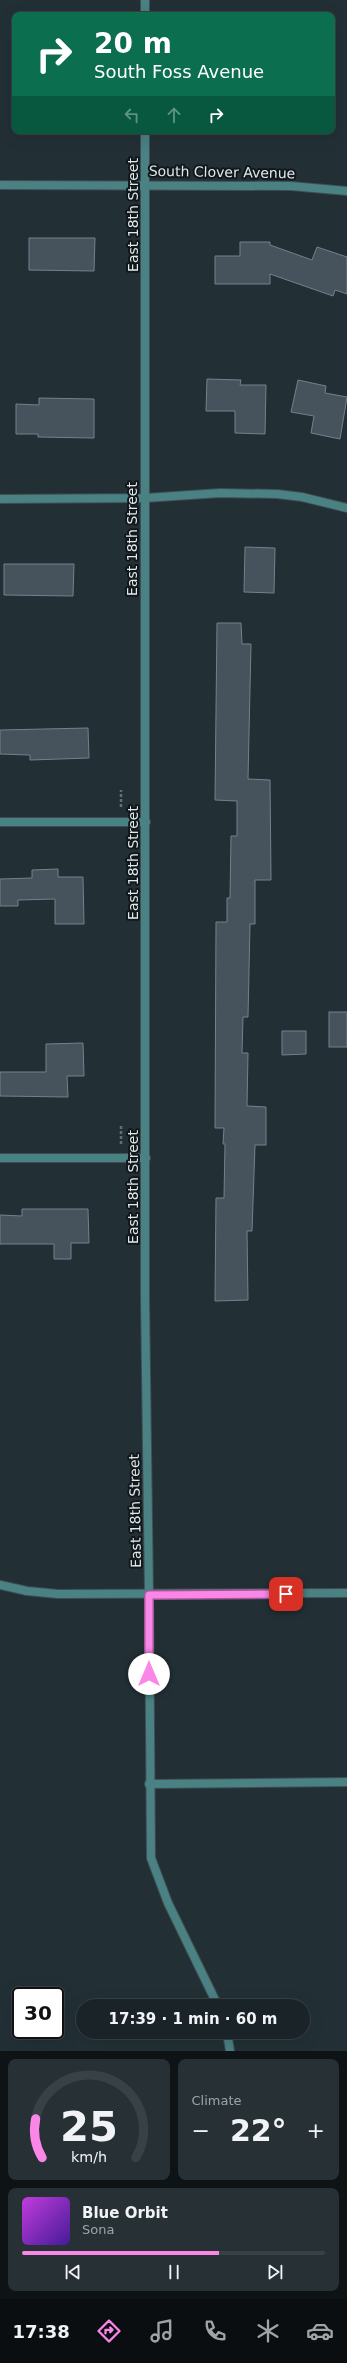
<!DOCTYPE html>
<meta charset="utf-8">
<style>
:root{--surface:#1a2428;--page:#273034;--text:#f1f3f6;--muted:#9fa4a8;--line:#384145;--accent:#fa87e7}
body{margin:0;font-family:"DejaVu Sans",sans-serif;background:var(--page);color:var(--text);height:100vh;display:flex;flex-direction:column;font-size:15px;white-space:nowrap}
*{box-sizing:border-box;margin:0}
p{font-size:13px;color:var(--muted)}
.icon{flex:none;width:22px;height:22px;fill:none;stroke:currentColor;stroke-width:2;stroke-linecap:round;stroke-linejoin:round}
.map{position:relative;height:2051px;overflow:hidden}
.sheet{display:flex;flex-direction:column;gap:8px;padding:8px;background:#0e1416;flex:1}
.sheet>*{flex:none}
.guide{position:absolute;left:12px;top:12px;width:323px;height:122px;border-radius:8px;box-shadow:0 4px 16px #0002,0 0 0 1px var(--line);background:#0b6e4f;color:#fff;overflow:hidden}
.speed{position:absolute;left:12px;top:1987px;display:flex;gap:8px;font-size:20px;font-weight:700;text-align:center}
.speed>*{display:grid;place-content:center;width:52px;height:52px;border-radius:50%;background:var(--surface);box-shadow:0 4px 16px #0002,0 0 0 1px var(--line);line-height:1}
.speed .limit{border:2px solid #111;border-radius:6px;background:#fff;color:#111}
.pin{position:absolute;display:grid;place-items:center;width:34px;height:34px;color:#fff;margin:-17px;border-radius:8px;box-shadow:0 2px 6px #0006}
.me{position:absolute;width:44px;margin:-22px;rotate:0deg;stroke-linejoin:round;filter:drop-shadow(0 0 3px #0008)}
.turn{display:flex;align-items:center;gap:14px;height:84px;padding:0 16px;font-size:18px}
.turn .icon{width:52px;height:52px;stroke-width:2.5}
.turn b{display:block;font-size:28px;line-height:34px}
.lanes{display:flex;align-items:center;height:38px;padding:0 16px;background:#0003;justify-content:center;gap:20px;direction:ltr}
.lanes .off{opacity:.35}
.big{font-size:30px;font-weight:700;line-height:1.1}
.sheet .tile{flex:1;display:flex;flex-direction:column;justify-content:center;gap:6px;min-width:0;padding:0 14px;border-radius:8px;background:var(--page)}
.sheet .dial{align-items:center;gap:0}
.dial svg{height:104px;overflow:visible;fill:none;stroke:var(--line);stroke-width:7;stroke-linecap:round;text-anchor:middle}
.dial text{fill:var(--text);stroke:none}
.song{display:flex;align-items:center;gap:12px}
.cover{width:48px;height:48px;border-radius:6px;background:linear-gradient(135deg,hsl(290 70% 55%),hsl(260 70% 35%))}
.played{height:4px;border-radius:2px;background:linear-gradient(90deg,var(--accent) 65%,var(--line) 65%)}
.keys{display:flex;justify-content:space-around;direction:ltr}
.heat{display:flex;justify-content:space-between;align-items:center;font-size:22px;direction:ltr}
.sheet .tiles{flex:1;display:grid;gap:8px;grid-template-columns:1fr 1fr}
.tile:last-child{grid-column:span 2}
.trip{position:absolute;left:76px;top:1999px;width:234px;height:40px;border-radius:20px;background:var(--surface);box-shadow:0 4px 16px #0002,0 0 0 1px var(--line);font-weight:700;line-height:40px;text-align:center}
.menu{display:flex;height:64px;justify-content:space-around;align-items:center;background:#0a0e10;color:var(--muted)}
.menu .icon{width:28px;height:28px}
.menu .current{color:var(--accent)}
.menu b{font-size:18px;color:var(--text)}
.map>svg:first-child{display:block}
.building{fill:#47535c;stroke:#74808b}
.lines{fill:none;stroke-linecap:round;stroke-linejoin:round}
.service-casing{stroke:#404e53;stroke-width:10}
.minor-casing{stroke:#404e53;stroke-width:10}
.tertiary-casing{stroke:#404e53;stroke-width:10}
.path{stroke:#626f74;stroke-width:2.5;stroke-dasharray:3 2;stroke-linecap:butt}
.service{stroke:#4a8183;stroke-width:8}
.minor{stroke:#4a8183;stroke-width:8}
.tertiary{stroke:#4a8183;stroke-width:8}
.route-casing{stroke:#a25896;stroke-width:10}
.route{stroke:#fa87e7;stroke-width:7}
.labels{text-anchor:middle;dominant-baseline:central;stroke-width:4;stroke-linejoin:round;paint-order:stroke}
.street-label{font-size:14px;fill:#dfe9ec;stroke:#11171a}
</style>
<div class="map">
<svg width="347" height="2051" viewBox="0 0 347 2051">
<rect width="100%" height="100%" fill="#223036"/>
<g class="building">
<path d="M29,238H95L94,271L29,270Z"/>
<path d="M240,242H270V245L312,260L317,247L347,257V294L335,290L333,296L270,274V284H215V256H240Z"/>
<path d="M207,379L241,380L240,385H266L265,434L235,433V411H206Z"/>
<path d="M298,380L326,386L325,393L347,397L340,439L311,433L314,416L291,412Z"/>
<path d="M39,398L94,399V438L38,437V434H16V404L39,405Z"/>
<path d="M245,547L275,548L274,593L244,592Z"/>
<path d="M4,564H74L73,596L4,595Z"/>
<path d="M217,623H241L242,644H251L248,779L270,780L271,880H255V924H250L248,1017H243L242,1053H248L247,1106L266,1107V1145H255L252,1231H247L248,1300L215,1301L216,1198H224L225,1144H223L224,1128H215L216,922H227V898H230L231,836H237V801L215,800Z"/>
<path d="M88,728L89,758L30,760V755L0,754V730Z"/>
<path d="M58,869V877H83L84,924H55V899L18,900V906H0V879L32,878V870Z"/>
<rect x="329" y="1012" width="18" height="35"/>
<path d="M282,1031H306V1054L282,1055Z"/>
<path d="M83,1043L84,1076H67L68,1097L0,1096V1072H46V1044Z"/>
<path d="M22,1209H88L89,1243H71V1259H54V1244H0V1215L22,1216Z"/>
</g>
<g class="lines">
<defs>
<path id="service" d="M149,1784L347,1782"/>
<g id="minor">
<path d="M0,185L291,186L347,191"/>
<path d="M0,499L145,498L220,493L277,494L302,497L347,508"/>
<path d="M0,822H146"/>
<path d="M0,1158H146"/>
<path d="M149,1595L151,1858L168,1903L218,2006"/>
<path d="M227,2032L230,2051"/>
</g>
<g id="tertiary">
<path d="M145,0V15"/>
<path d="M145,131V1298L149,1595"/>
<path d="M0,1585L27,1591L58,1594L347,1593"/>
</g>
</defs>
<use href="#service" class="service-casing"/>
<use href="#minor" class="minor-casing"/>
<use href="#tertiary" class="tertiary-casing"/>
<g class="path">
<path d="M121,807V790"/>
<path d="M121,1126V1144"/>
</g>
<use href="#service" class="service"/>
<use href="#minor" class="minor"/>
<use href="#tertiary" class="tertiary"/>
</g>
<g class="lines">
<defs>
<path id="route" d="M149,1674V1595L286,1594"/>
</defs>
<use href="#route" class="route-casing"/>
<use href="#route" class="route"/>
</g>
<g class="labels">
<g class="street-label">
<text transform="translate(222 172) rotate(1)">South Clover Avenue</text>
<text transform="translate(133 215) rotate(-90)">East 18th Street</text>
<text transform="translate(132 539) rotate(-90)">East 18th Street</text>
<text transform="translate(133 863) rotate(-90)">East 18th Street</text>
<text transform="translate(133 1187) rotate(-90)">East 18th Street</text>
<text transform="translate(135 1511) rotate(-91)">East 18th Street</text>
</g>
</g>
</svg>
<div class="speed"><div class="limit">30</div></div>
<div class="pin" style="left:286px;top:1594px;background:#d93025"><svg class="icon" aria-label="arrive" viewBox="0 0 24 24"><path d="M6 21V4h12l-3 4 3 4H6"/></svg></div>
<svg class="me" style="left:149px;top:1674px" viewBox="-20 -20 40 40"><circle r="19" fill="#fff"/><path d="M0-13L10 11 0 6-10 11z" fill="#fa87e7"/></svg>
<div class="trip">17:39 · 1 min · 60 m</div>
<div class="guide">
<div class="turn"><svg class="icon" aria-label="right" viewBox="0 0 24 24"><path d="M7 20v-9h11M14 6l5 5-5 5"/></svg><div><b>20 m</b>South Foss Avenue</div></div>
<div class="lanes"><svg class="icon off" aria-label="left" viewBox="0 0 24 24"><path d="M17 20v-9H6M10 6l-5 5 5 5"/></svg><svg class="icon off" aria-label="ahead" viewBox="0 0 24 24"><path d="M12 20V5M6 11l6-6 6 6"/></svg><svg class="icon" aria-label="right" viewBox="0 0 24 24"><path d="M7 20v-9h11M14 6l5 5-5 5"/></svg></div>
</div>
</div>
<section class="sheet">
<div class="tiles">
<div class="tile dial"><svg viewBox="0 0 100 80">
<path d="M14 69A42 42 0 1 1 86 69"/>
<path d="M14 69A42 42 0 0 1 9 39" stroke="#fa87e7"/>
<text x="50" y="56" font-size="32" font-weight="700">25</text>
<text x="50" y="72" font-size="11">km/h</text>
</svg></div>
<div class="tile"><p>Climate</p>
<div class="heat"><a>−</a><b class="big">22°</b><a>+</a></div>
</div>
<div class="tile">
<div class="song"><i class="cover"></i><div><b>Blue Orbit</b><p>Sona</p></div></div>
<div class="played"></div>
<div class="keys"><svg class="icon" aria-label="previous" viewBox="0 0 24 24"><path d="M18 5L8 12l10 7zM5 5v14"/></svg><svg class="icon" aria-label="pause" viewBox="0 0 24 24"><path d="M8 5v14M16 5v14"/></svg><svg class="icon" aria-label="next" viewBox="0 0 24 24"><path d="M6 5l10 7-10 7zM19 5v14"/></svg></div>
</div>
</div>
</section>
<nav class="menu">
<b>17:38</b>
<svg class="icon current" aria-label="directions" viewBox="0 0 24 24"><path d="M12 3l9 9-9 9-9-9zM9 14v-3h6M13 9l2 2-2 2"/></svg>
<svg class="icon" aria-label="music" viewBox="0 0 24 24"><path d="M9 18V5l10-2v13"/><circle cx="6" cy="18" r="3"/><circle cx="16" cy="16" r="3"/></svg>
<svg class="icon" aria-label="phone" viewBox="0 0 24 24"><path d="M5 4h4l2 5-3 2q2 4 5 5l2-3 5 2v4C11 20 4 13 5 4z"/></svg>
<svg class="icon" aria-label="climate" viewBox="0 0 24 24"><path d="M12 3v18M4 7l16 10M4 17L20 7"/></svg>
<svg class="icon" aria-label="car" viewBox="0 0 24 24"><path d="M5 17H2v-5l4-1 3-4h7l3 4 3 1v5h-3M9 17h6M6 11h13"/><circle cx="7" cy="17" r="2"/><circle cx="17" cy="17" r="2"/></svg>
</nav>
